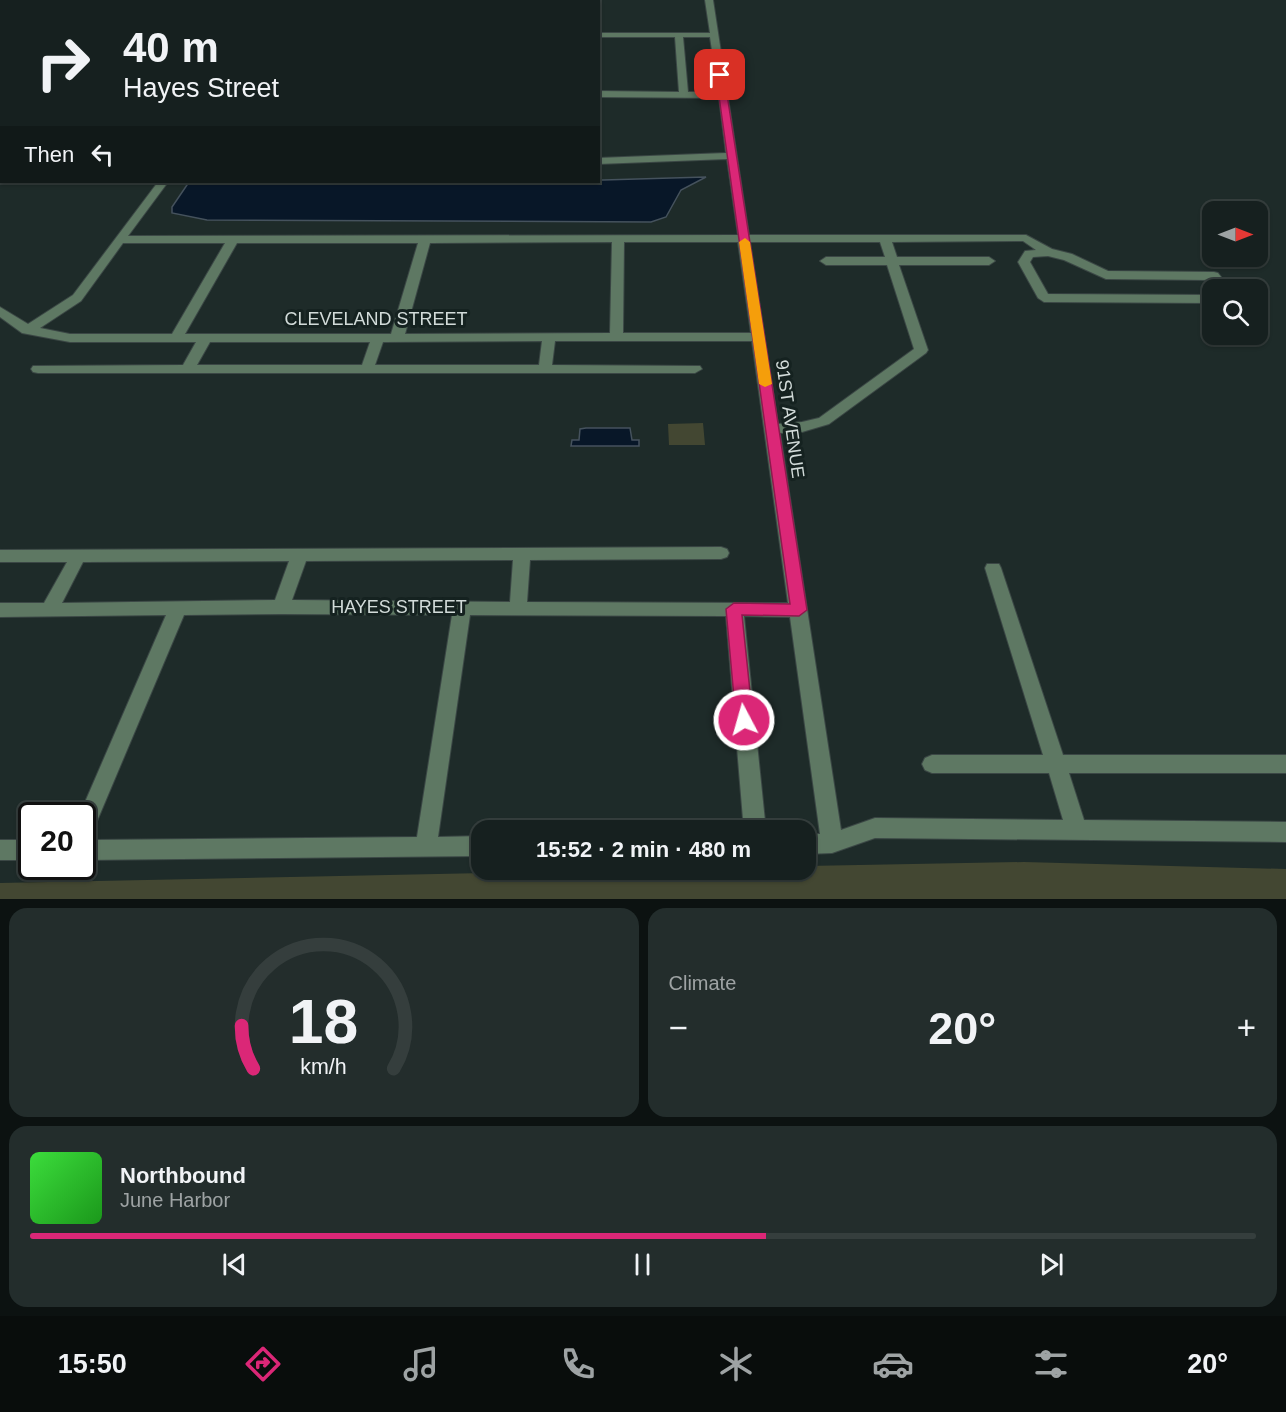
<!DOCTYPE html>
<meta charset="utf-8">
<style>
:root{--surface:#16201f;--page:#232d2c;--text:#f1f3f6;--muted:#9ea3a4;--line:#353e3d;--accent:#db2777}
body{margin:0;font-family:Arial,sans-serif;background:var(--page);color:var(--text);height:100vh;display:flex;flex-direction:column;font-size:22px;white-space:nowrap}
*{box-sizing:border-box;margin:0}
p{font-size:20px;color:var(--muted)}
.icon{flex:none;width:33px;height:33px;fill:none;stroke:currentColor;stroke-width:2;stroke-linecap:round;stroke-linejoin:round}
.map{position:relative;height:899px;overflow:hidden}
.details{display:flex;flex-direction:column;gap:9px;padding:9px;background:#0c1211;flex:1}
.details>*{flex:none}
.hud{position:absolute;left:0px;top:0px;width:600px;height:183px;box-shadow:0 2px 4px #0004,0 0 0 2px var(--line);background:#16201f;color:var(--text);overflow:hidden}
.needle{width:39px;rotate:90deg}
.tools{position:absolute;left:1202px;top:201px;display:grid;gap:12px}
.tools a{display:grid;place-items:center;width:66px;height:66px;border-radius:12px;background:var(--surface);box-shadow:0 2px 4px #0004,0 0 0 2px var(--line);font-size:30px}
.speed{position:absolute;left:18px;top:802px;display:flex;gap:12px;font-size:30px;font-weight:700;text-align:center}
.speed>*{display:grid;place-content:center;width:78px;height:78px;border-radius:50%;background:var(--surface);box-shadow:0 2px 4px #0004,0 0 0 2px var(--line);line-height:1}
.speed .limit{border:3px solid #111;border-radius:9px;background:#fff;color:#111}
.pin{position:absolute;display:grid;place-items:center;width:51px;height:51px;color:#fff;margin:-26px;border-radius:12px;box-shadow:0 3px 9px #0006}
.me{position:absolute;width:66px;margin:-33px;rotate:354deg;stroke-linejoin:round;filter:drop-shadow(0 0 4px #0008)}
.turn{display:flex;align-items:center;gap:21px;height:126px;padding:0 24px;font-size:27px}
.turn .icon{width:78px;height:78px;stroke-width:2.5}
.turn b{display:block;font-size:42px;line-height:51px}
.then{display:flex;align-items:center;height:57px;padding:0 24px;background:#0003;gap:12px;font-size:22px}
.big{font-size:45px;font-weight:700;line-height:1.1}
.details .widget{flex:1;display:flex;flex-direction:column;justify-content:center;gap:9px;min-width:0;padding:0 21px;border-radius:18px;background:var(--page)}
.details .dial{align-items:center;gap:0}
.dial svg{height:156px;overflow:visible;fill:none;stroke:var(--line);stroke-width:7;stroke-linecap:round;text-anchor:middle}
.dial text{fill:var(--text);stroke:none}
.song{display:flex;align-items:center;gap:18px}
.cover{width:72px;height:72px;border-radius:9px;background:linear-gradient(135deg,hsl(120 70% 55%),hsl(120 70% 35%))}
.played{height:6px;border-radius:3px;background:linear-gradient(90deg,var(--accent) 60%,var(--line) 60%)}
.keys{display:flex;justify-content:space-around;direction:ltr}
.heat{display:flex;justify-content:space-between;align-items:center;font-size:33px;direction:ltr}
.details .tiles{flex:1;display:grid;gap:9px;grid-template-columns:1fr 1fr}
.widget:last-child{grid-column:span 2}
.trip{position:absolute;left:471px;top:820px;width:345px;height:60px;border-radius:18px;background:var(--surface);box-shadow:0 2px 4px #0004,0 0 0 2px var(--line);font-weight:700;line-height:60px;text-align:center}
.dock{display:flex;height:96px;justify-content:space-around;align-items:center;background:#090d0c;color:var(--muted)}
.dock .icon{width:42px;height:42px}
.dock .on{color:var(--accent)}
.dock b{font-size:27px;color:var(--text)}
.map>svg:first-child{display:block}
.green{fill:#434732}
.water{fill:#081728;stroke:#45525d;stroke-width:1.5}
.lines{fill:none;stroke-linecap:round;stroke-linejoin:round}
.minor-casing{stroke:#3b4745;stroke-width:2}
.minor{fill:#5e7863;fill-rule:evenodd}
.wall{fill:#3b484c}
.shaded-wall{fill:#293637}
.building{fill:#4c585b;stroke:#616c6f;stroke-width:1.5}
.route{fill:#db2777;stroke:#8e194d;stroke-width:1.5}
.slow{fill:#f59e0b}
.labels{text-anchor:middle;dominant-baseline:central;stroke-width:6;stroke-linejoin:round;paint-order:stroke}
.street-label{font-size:18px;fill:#d2dbd9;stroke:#152220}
</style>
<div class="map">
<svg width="1286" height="899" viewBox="0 0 1286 899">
<rect width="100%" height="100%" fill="#1e2b29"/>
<g class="green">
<path d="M703,423L705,445H669L668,424Z"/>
<path d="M1024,862L1286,869V899H0V883L633,870H806V866Z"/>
</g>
<g class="water">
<path d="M706,177L681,190L666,217L651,222L207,220L172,213V207L189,182L461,184Z"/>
<path d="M586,428H630L632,440H639V446H571L572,440H579L580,429Z"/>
</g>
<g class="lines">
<defs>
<g id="minor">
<path d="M93,0H101L91,2Z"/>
<path d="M132,0H159L162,2H133Z"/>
<path d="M352,0H360L351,2Z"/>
<rect x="423" y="0" width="8" height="2"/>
<rect x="449" y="0" width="8" height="2"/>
<path d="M705,0H713L749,235H1026L1052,249L1072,254L1108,271L1214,272L1218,273L1231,290H1218L1210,280L1106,279L1064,260L1048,256L1033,257L1030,262L1048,294L1212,295V303L1044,302L1038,298L1018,262L1025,251L1036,250L1023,241L892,242L897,257H989L995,261L989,265H899L928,350L926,353L829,424L802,432L780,433L841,830L875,818L1063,820L1049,773H932L925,770L922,764L925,758L932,755H1043L985,568L987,564H999L1001,568L1063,755H1286V773H1069L1084,820L1286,822V842L875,838L832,853L806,854V834H820L790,617L744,616L766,831H744L726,616L470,615L438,837L482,836V856L82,860V816H79L166,615L0,617V603H44L67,562H0V550L721,547L727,549L729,553L727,557L721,559L530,560L527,602L788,603L752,341H555L552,365L700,366L702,369L695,373H38L33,372L31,369L33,366L183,365L196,342H70L22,333L0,317V307L28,324L73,295L158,182H168L128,236L738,235L727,159L598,164V158L726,153L719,98L598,97V91L679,92L675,37H598V33H710ZM683,37H710L718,92H688ZM612,242L610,333L405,334L430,243ZM624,242H738L751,333H623ZM750,242H880L885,257H826L820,261L826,265H887L914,349L819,418L802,422L778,424ZM123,243H225L172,334H70L40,328L81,301ZM237,243H418L391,334H185ZM542,341L539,365H375L383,342ZM210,342H370L362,365H197ZM513,560L510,602L292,600L306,561ZM289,561L275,600L62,603L83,562ZM281,614L452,615L417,837L89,840L184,615Z"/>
<path d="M2,123V131H0V124Z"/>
<path d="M0,144H2L0,152Z"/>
<rect x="0" y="840" width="32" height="20"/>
</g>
</defs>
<use href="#minor" class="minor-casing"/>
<use href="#minor" class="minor"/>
</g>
<rect class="wall" x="0" y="12" width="2" height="43"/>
<path class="shaded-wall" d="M66,0H79L77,2H64Z"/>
<g class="building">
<path d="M23,0H66L64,2H21Z"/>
<path d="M0,12H2V46L0,45Z"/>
</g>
<path class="route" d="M720,72L724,75L807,610L799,616L742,615L753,720L751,725L744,727L738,725L736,720L726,609L734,603L790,604L716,75Z"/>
<path class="slow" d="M745,238L750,242L772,384L765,387L759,384L739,242Z"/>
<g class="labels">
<g class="street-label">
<text x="376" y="319">CLEVELAND STREET</text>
<text transform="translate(790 419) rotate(82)">91ST AVENUE</text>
<text x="399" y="607">HAYES STREET</text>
</g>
</g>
</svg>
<div class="tools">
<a><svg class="needle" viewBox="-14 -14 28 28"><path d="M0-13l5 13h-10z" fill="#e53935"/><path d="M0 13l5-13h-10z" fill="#9ea3a4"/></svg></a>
<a><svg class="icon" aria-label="search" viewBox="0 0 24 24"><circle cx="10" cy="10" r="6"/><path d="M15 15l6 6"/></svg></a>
</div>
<div class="speed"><div class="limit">20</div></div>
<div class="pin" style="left:720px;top:75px;background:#d93025"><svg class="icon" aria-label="arrive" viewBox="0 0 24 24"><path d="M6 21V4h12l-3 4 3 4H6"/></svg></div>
<svg class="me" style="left:744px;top:720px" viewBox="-20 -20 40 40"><circle r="17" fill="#db2777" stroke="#fff" stroke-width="3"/><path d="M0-11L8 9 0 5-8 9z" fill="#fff"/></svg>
<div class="trip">15:52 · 2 min · 480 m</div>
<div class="hud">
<div class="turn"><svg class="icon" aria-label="right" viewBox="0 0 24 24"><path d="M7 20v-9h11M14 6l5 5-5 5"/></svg><div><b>40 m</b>Hayes Street</div></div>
<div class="then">Then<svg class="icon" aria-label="left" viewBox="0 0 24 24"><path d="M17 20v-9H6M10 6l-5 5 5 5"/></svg></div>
</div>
</div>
<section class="details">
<div class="tiles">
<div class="widget dial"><svg viewBox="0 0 100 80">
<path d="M14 69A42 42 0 1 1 86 69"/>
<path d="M14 69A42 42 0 0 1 8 47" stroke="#db2777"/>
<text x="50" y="56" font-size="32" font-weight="700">18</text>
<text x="50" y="72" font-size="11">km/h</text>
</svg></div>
<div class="widget"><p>Climate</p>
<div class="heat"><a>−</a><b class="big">20°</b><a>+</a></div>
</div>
<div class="widget">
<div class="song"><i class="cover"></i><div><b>Northbound</b><p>June Harbor</p></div></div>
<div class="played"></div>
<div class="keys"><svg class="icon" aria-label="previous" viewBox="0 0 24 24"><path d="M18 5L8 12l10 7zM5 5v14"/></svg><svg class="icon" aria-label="pause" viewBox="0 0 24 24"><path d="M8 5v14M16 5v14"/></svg><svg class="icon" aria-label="next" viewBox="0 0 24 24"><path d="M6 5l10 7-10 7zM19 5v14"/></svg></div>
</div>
</div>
</section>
<nav class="dock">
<b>15:50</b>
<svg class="icon on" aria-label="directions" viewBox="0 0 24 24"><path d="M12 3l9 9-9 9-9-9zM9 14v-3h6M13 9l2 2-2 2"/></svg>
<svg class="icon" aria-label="music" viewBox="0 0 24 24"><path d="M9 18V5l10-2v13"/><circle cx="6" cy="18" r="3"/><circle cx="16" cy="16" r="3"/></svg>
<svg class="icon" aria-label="phone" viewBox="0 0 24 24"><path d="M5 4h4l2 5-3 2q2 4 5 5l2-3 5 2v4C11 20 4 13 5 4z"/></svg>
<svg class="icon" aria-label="climate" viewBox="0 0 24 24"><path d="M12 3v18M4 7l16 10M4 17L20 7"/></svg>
<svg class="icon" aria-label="car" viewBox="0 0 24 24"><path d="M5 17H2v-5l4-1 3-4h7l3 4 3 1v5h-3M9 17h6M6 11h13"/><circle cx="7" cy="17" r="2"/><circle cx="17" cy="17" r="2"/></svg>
<svg class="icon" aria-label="filters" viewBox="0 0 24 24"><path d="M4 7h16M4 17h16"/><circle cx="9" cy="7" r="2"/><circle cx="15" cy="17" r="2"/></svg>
<b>20°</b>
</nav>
